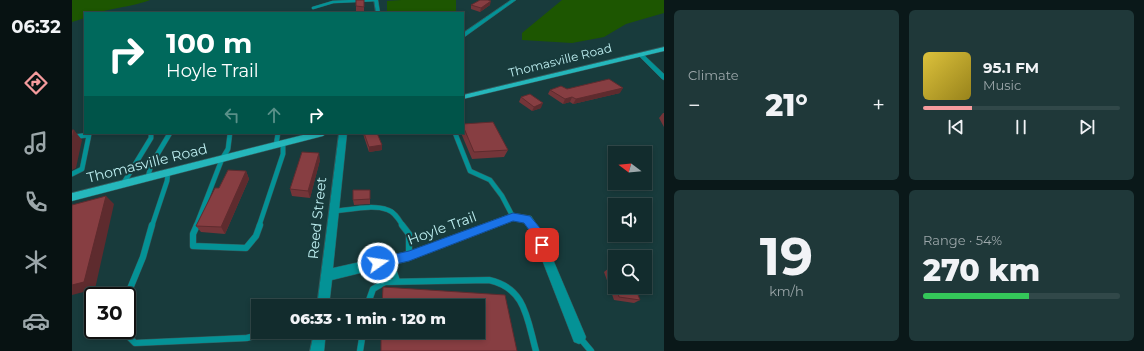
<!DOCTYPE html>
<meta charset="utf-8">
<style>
:root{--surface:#122c2d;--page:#1f3839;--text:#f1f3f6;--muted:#9ca7aa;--line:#314849;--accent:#f59b9d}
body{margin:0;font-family:Montserrat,sans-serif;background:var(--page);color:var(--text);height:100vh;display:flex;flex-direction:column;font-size:15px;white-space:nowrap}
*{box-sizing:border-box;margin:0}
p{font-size:13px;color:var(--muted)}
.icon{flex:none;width:22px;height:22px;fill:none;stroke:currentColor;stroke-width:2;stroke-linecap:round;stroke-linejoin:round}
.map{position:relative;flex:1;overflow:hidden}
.sheet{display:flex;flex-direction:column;gap:10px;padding:10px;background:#0a1819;width:480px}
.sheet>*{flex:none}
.banner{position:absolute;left:12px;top:12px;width:380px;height:122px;border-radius:0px;box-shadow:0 2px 6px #0003,0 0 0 1px var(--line);background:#00695c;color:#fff;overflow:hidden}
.needle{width:26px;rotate:286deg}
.tools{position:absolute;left:536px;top:146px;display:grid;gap:8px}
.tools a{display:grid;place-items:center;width:44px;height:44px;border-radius:0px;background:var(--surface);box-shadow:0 2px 6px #0003,0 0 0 1px var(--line);font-size:20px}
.speed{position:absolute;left:12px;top:287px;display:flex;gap:8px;font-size:20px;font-weight:700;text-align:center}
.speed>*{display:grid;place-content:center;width:52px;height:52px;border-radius:50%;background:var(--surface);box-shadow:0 2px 6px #0003,0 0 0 1px var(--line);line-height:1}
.speed .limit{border:2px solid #111;border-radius:6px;background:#fff;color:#111}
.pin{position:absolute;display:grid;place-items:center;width:34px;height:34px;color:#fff;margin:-17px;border-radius:8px;box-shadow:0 2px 6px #0006}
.me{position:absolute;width:44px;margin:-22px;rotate:77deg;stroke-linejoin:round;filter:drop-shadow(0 0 3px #0008)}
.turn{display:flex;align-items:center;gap:14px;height:84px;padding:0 16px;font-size:18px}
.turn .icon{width:52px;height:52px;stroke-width:2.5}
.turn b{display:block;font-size:28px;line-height:34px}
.lanes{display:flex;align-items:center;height:38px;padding:0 16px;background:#0003;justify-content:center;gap:20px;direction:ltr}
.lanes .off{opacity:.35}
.big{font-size:30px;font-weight:800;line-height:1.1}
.sheet .card{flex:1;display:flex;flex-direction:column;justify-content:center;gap:6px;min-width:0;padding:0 14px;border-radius:6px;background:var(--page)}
.sheet .dial{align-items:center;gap:0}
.dial b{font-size:52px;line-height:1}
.song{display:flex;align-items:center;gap:12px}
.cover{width:48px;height:48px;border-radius:6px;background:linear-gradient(135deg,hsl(50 70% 55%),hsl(50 70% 35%))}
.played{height:4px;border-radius:2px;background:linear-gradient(90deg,var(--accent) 25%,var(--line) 25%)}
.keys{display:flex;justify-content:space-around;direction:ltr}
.heat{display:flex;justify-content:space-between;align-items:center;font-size:22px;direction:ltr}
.charge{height:6px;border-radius:3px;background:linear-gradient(90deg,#34c759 54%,var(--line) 0)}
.sheet .tiles{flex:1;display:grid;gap:10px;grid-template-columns:repeat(2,1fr)}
.trip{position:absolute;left:179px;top:299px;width:234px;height:40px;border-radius:0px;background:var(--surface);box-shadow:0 2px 6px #0003,0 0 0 1px var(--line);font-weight:800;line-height:40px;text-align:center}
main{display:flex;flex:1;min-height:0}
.tab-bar{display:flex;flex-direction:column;width:72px;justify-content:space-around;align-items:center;background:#071212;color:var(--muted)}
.tab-bar .icon{width:28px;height:28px}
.tab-bar .active{color:var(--accent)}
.tab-bar b{font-size:18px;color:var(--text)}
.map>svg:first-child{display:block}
.green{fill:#1d5601}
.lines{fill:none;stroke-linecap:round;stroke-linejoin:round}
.service-far2-casing{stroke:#355b5c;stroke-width:3}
.service-far1-casing{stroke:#355b5c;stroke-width:5.5}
.service-casing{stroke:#355b5c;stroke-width:7}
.minor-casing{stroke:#355b5c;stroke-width:1}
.primary-casing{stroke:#355b5c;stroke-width:1}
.service-far2{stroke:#049296;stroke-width:2.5}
.service-far1{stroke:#049296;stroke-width:4.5}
.service{stroke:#049296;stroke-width:6}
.minor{fill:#049296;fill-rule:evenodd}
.primary{fill:#25b7bb;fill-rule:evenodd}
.wall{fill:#743539}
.shaded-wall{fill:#5e2b2e}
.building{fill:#873e42;stroke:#5e2b2e}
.route{fill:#1a73e8;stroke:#114b97}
.labels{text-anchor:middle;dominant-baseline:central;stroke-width:4;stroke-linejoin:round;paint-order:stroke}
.far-street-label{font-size:12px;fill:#bdeef0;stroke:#183b3c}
.street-label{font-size:14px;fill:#bdeef0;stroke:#183b3c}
</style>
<main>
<nav class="tab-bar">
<b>06:32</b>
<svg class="icon active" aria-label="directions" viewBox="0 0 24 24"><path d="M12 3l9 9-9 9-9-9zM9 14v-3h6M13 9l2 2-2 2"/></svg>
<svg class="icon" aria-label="music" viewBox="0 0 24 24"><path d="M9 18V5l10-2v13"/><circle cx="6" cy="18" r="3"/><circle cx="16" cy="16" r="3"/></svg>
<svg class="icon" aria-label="phone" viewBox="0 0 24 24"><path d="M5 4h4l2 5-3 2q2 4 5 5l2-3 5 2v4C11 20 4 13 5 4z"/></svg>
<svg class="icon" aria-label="climate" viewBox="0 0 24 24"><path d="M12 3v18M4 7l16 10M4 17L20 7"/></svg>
<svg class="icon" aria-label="car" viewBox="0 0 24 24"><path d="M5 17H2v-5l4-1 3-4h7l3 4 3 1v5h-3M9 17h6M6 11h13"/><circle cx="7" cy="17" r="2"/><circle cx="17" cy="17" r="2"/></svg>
</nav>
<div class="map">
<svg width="592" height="351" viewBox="0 0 592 351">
<rect width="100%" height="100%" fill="#183b3c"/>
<g class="green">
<path d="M0,0H78C65,5 55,6 41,9C31,11 24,13 13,13V18L0,22Z"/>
<path d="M329,0H384V13L315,12V1Z"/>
<path d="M490,0H592V13L554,24L532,37L500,43L450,40V33Z"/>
</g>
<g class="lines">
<defs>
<path id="service-far2" d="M241,8L261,2L304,0"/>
<g id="service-far1">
<path d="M383,133L398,171L418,180L430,196L441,217"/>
<path d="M0,137L17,135L10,169L0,174"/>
<path d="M204,145L206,133"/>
<path d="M76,177L79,165L98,133"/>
<path d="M51,184L79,138V133"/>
<path d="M262,211C278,210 300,204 316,210C323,212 327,220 331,226"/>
<path d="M80,226L95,181L96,172"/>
<path d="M124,226L150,159L156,149L158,133"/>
<path d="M187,226L211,154V143"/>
</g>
<g id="service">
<path d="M125,225L121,234V246L174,248L184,236L188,225"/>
<path d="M330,225L337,234V256"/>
<path d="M318,260L325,281"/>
<path d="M55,296L71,257L80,225"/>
<path d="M295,306L301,289L313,282L417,280C454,288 455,319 464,351"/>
<path d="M50,330L63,343L175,338L196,332"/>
<path d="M508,338L519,351"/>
<path d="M288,351L291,332"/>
</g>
<g id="minor">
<path d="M302,0H306L308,13H304Z"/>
<path d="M439,0H444L391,38V33Z"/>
<path d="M567,54H571L592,74V80L590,79L567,56Z"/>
<path d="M267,133H275L261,268L337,251L441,213L459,216L468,229L514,337L512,342L507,344L502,342L460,234L452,223L441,221L337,261L260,280L257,306H245Z"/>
<path d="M242,332H254L252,351H238Z"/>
</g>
<g id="primary">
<path d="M592,47V51L391,99V95Z"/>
<path d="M239,133H255L251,136L0,201V193Z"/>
</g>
</defs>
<use href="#service-far2" class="service-far2-casing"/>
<use href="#service-far1" class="service-far1-casing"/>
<use href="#service" class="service-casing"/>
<use href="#minor" class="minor-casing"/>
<use href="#primary" class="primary-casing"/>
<use href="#service-far2" class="service-far2"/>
<use href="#service-far1" class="service-far1"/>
<use href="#service" class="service"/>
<use href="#minor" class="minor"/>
<use href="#primary" class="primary"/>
</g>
<g class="wall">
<rect x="284" y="0" width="8" height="11"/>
<path d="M399,5H418L408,12L399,9Z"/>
<path d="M495,89L548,93L501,104L498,102L491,104L476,94L478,90Z"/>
<path d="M449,97L469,108L460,111L447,102Z"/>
<path d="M591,113H592V127L587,118Z"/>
<path d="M391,124L436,150L432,157L400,159L389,133H391Z"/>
<path d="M291,133L310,145V150L297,152L292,137Z"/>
<path d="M248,160L238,198L220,196L218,189Z"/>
<path d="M174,171L177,179L153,234L129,232L124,226L147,188Z"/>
<path d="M298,190V204L282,205L281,200Z"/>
<path d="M537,268L543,269V287H563L568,300L562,303L542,300L532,272Z"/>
</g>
<g class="shaded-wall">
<path d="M419,1L418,5L408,12L409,8Z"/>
<path d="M551,88L548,93L501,104L504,99Z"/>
<path d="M500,97L498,102L491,104L493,99Z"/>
<path d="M471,103L469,108L460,111L462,107Z"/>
<path d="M2,130L10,140L4,168L0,170V139Z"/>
<path d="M310,145V150L297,152V147Z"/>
<path d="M247,153L248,160L238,198L236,191Z"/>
<path d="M174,171L177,179L153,234L149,227Z"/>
<path d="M34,196L42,204L23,289L0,295V285Z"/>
</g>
<g class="building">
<path d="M284,0H292V7L284,6Z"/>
<path d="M408,0H416L419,1L409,8L399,5Z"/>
<path d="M537,79L551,88L504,99L500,97L493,99L478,90L489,86L495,89Z"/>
<path d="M458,94L471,103L462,107L449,97Z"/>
<path d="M421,122L436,150L402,152L391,126V124Z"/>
<path d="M0,130H2L0,139Z"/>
<path d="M292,133H305L310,145L297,147Z"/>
<path d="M230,152L247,153L236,191L218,189Z"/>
<path d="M156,170L174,171L149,227L124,226L143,188H147Z"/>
<path d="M281,190H298V199L281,200Z"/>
<path d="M34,196L12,282L0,285V205Z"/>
<path d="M537,268L543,269V285Z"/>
<path d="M311,287L433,295L445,351H309V332H406V306H310Z"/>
<path d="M544,287H563L568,300L547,297Z"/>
</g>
<path class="route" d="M441,213L458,216L468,228L475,245L474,248L470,250L466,248L460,234L452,223L441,221L337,261L306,268L302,267L300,263L302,259L306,258L337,251Z"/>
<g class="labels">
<g class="far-street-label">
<text transform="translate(488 60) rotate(-14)">Thomasville Road</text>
</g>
<g class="street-label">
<text transform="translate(75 163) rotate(-14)">Thomasville Road</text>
<text transform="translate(245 218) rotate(-84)">Reed Street</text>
<text transform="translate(370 228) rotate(-20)">Hoyle Trail</text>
</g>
</g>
</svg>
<div class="tools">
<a><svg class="needle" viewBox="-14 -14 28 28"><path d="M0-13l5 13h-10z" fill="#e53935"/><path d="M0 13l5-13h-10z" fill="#9ca7aa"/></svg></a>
<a><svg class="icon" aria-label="sound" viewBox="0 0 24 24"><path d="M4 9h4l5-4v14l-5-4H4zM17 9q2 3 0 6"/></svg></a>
<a><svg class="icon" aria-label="search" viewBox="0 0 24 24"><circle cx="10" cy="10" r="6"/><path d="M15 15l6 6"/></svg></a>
</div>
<div class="speed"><div class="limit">30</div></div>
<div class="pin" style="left:470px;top:245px;background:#d93025"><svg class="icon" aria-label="arrive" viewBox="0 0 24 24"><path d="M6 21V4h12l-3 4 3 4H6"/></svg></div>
<svg class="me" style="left:306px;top:263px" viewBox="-20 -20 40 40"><circle r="17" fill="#1a73e8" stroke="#fff" stroke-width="3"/><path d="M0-11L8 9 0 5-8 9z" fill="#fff"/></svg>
<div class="trip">06:33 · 1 min · 120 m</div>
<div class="banner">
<div class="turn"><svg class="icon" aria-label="right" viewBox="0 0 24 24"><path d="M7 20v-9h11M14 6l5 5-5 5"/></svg><div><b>100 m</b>Hoyle Trail</div></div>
<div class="lanes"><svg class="icon off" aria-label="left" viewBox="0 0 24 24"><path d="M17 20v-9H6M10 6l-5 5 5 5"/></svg><svg class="icon off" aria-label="ahead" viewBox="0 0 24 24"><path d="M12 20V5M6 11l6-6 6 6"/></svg><svg class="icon" aria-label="right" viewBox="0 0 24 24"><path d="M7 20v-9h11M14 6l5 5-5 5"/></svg></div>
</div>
</div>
<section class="sheet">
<div class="tiles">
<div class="card"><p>Climate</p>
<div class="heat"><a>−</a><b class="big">21°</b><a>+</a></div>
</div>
<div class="card">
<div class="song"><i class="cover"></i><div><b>95.1 FM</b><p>Music</p></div></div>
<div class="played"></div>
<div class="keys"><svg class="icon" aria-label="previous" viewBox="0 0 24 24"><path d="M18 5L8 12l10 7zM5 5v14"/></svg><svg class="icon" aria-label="pause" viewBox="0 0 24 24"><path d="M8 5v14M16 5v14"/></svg><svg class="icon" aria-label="next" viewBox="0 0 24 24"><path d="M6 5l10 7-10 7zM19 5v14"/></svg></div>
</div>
<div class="card dial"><b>19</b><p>km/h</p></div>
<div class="card"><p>Range · 54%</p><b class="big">270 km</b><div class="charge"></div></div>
</div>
</section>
</main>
